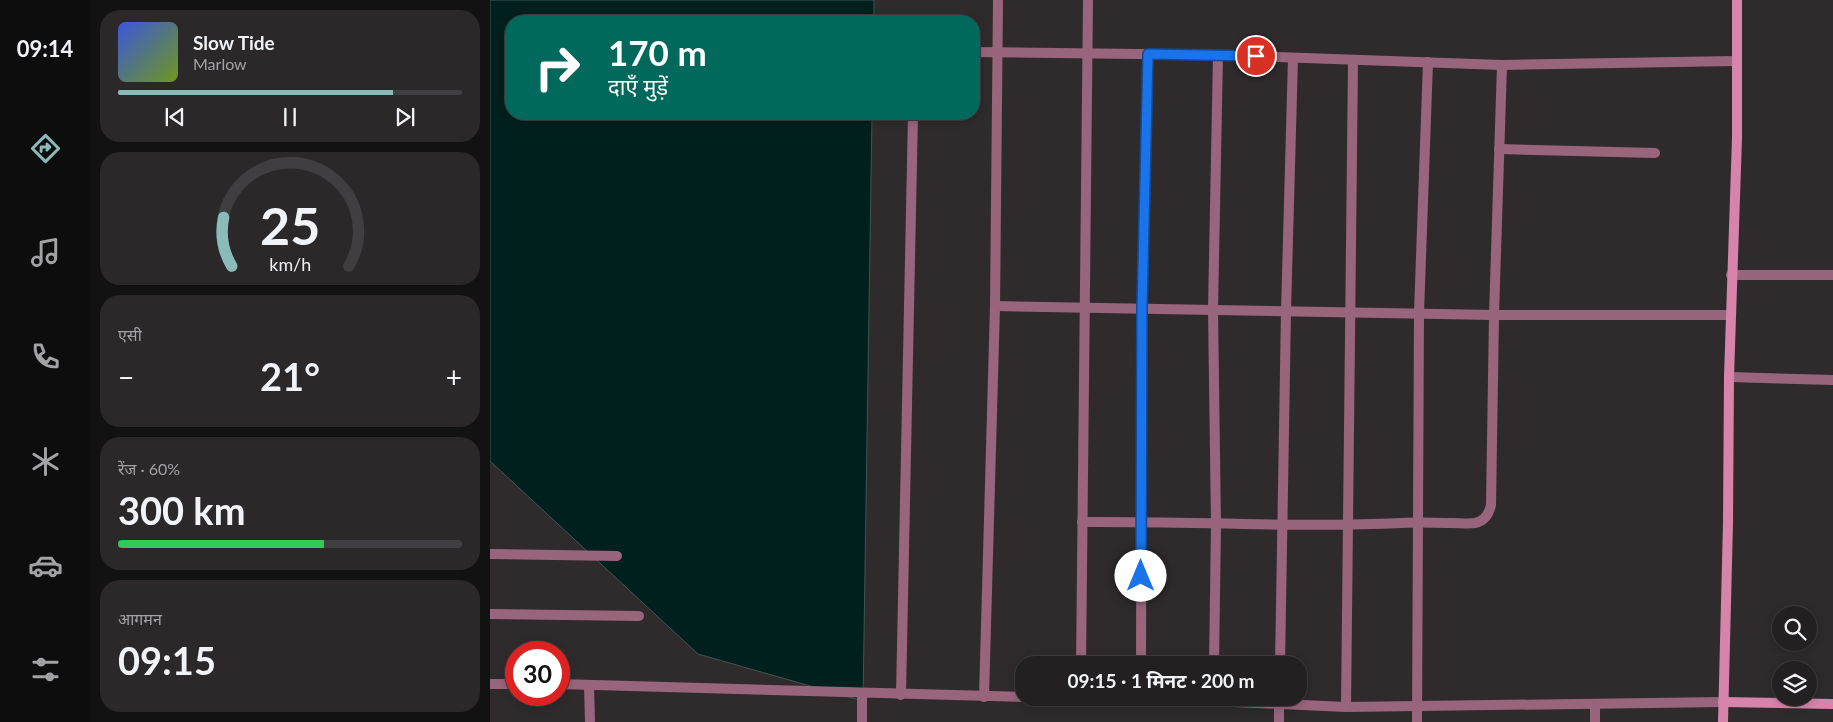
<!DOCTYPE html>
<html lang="hi">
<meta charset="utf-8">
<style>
:root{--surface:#232022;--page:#2b282a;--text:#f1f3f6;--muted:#a3a3a5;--line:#403e40;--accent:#8bbbb9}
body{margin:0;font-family:Lato,"Noto Sans Devanagari",sans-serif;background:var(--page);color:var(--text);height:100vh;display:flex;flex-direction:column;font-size:19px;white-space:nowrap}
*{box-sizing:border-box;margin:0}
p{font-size:16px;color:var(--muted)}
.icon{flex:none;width:28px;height:28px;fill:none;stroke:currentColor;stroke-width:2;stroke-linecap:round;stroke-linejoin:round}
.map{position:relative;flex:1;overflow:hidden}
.side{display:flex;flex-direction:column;gap:10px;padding:10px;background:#131213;width:400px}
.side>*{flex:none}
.guide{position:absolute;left:15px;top:15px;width:475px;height:105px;border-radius:20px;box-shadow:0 2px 8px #0003,0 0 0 1px var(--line);background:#00695c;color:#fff;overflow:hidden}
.tools{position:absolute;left:1282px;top:606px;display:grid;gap:10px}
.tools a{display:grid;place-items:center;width:45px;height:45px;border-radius:50%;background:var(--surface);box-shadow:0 2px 8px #0003,0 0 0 1px var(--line);font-size:25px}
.speed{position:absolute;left:15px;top:641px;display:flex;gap:10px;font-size:25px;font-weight:700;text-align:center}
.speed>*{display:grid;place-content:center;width:65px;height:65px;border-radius:50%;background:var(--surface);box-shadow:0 2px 8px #0003,0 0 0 1px var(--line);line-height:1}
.speed .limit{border:8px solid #d22;background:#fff;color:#111}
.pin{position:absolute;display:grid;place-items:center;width:42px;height:42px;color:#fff;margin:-21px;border:2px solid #fff;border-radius:50%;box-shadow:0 1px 5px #0007}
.me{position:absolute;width:55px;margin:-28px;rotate:0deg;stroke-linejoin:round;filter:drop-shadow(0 0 4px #0008)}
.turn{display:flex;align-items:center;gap:18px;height:105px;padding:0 20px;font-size:22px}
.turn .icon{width:65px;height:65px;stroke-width:2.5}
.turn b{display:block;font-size:35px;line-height:42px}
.big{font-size:38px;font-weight:700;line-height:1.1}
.side .widget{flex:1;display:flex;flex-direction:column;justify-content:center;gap:8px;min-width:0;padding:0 18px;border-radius:20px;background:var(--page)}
.side .dial{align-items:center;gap:0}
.dial svg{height:130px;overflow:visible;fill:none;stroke:var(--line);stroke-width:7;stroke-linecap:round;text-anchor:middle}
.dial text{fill:var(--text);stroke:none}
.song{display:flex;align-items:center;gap:15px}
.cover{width:60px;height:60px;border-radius:8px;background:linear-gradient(135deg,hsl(230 70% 55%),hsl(80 70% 35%))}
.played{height:5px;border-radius:2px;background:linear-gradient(90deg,var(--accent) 80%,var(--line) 80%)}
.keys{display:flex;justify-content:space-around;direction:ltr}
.heat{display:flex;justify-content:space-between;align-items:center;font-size:28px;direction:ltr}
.charge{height:8px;border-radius:4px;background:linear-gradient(90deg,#34c759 60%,var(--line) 0)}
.trip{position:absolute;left:525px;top:656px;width:292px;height:50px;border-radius:20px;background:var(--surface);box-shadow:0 2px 8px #0003,0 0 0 1px var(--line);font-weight:700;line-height:50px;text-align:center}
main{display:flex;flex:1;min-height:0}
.tab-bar{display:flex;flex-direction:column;width:90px;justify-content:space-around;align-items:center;background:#0e0d0e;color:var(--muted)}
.tab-bar .icon{width:35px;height:35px}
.tab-bar .on{color:var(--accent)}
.tab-bar b{font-size:22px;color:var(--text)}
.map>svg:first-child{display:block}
.water{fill:#00201d;stroke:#3f5553}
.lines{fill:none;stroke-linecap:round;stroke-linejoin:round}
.street{stroke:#99657c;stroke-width:10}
.secondary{stroke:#d684aa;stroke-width:10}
.route-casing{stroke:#114b97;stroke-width:12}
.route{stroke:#1a73e8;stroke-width:9}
</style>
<main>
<nav class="tab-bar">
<b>09:14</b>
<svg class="icon on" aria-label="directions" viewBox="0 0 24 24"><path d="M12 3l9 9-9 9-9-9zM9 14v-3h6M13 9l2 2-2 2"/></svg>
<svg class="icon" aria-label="music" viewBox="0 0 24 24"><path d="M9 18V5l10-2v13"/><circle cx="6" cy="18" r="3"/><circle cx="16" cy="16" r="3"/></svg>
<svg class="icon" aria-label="phone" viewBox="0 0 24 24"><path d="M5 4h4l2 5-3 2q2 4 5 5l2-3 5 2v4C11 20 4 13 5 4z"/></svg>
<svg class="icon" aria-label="climate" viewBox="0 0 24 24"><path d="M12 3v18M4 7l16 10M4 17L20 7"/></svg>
<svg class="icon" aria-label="car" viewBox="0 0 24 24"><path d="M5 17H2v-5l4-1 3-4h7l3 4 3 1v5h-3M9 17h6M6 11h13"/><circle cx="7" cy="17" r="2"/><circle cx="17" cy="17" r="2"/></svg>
<svg class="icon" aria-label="filters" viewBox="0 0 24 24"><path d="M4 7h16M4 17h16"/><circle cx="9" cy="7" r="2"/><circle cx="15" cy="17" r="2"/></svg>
</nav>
<section class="side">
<div class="widget">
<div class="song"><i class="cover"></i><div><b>Slow Tide</b><p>Marlow</p></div></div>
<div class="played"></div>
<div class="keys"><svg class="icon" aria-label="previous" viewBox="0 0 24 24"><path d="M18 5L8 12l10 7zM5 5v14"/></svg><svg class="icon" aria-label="pause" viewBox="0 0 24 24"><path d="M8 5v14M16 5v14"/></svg><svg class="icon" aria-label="next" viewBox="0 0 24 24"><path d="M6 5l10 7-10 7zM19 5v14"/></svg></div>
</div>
<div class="widget dial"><svg viewBox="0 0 100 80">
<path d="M14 69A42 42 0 1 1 86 69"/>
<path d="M14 69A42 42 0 0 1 9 39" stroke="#8bbbb9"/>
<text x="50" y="56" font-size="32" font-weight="700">25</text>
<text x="50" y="72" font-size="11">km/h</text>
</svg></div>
<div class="widget"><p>एसी</p>
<div class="heat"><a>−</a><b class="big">21°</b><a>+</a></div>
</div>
<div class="widget"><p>रेंज · 60%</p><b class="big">300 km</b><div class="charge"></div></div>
<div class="widget"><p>आगमन</p><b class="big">09:15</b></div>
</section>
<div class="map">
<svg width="1343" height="722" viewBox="0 0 1343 722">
<rect width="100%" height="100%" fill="#2f2b2d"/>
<path class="water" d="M0,0H384V21H21V114H382L373,701L208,654L0,461Z"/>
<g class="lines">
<g class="street">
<path d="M484,52L728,55L1012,65L1246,61"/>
<path d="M1009,149L1165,153"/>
<path d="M1241,275H1343"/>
<path d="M505,306L1004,315H1240"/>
<path d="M1239,377L1343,380"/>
<path d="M592,522C699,521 805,528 912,523C929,522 945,523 962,523C969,523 978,524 985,523C995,521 999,514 1001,505L1004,315L1012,65"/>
<path d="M0,554L127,556"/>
<path d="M0,614L149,616"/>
<path d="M591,665L598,0"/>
<path d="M651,665L652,309L658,54"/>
<path d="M724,665L726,525L723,310L728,55"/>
<path d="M790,665L796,311L803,58"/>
<path d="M0,684H26"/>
<path d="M69,684L534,697"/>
<path d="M99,685L100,722"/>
<path d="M411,695L423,114"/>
<path d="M494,697L505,306L508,0"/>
<path d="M575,698H620"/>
<path d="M656,698L856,707L1233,702"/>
<path d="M856,707L863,60"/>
<path d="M372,722V693"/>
<path d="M789,722V698"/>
<path d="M927,722L929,313L938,62"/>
<path d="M1105,722V705"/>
</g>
<g class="secondary">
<path d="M1233,702L1343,704"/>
<path d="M1233,722L1238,523L1239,377L1247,138V0"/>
</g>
</g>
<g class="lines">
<defs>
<path id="route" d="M651,576L652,309L658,54L766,56"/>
</defs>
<use href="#route" class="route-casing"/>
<use href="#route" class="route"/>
</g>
</svg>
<div class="tools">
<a><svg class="icon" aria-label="search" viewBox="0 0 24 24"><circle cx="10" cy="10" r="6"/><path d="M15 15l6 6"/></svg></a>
<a><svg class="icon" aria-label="layers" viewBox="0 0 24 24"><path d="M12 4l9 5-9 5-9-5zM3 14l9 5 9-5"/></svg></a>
</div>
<div class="speed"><div class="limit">30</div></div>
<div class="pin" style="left:766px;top:56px;background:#d93025"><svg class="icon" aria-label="arrive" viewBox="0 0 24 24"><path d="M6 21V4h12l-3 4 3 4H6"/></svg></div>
<svg class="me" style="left:651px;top:576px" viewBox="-20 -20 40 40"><circle r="19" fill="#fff"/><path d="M0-13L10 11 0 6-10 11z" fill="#1a73e8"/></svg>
<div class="trip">09:15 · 1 मिनट · 200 m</div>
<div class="guide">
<div class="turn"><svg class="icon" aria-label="right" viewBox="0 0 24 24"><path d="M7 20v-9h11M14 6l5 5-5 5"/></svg><div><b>170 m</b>दाएँ मुड़ें</div></div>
</div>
</div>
</main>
